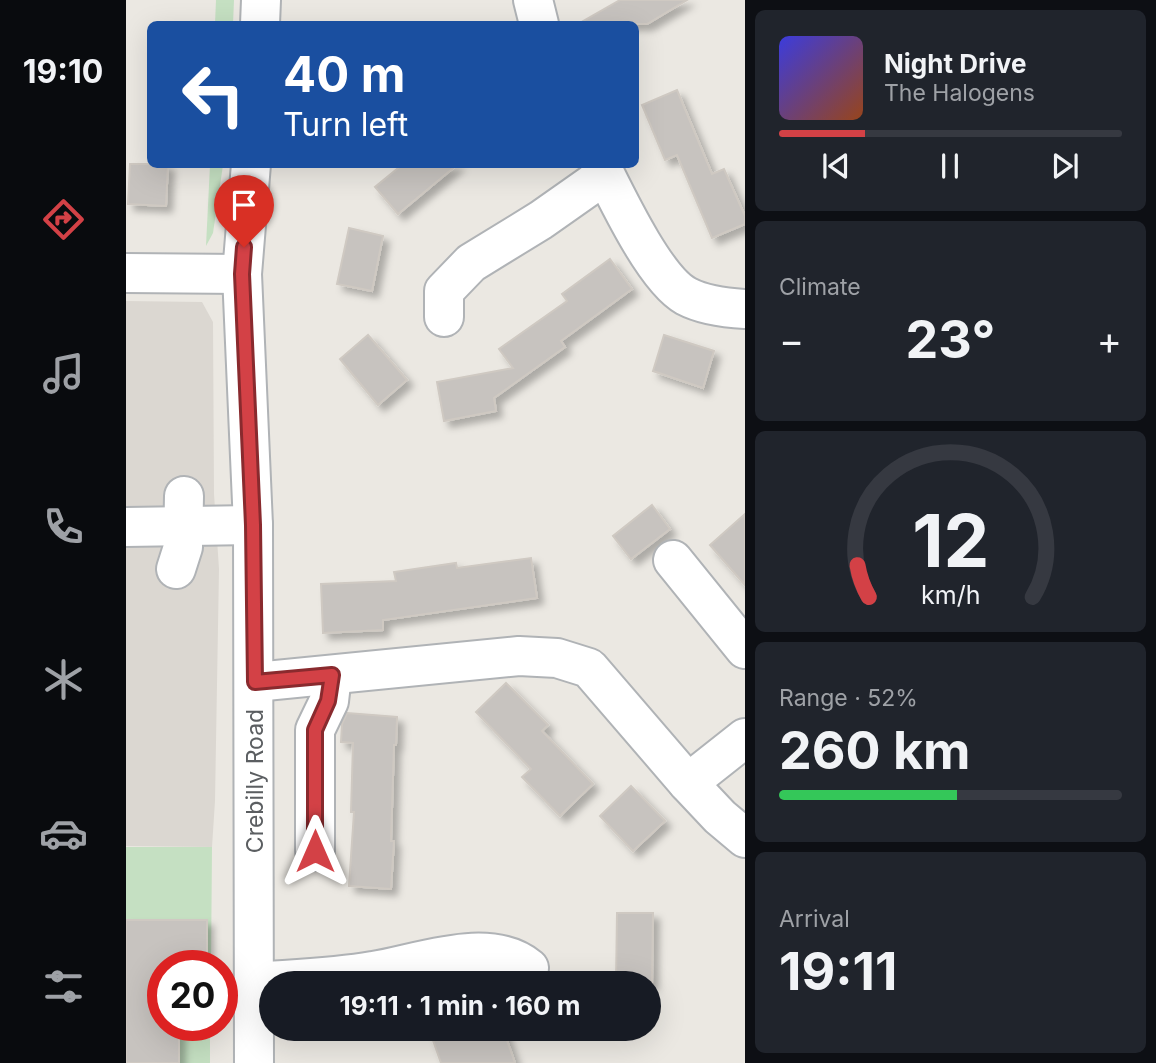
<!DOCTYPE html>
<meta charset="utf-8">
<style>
:root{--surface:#171b24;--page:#20242c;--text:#f1f3f6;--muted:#9ea1a6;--line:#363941;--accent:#d34146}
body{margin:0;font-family:Inter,sans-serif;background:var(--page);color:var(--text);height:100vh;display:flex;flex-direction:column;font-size:26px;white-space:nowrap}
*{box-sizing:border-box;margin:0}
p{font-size:23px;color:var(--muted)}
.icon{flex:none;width:38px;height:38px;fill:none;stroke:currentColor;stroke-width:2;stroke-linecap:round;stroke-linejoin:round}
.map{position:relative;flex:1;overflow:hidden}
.details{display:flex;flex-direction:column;gap:10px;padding:10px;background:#0d0f14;width:411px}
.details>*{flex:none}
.guide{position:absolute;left:21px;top:21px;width:492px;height:147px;border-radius:10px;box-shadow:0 7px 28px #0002;background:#1a4fa0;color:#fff;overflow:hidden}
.speed{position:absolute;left:21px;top:950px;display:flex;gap:14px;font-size:35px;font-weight:700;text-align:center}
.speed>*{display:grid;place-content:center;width:91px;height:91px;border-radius:50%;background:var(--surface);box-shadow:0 7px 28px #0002;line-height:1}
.speed .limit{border:10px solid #d22;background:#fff;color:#111}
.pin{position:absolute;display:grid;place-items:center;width:60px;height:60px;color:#fff;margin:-72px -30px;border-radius:50% 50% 50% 0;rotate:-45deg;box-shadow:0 0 7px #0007}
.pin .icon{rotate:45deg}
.me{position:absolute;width:77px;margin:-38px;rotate:0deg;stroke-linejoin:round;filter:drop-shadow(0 0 5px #0008)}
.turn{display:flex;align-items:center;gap:24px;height:147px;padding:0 21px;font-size:32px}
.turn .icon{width:91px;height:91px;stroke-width:2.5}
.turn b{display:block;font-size:49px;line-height:60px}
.big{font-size:52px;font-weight:700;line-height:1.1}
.details .card{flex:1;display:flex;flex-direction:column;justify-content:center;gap:10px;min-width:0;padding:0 24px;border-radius:10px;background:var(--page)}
.details .dial{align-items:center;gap:0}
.dial svg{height:182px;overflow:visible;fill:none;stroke:var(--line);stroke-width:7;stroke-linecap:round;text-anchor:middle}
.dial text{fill:var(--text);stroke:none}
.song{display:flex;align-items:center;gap:21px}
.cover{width:84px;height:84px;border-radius:10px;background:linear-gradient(135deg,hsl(240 70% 55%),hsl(20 70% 35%))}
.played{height:7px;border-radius:4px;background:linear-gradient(90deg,var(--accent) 25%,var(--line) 25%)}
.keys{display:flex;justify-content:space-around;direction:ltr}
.heat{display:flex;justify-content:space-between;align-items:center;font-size:38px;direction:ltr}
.charge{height:10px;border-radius:5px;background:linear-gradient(90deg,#34c759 52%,var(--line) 0)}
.trip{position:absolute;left:133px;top:971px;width:402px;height:70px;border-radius:35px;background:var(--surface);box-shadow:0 7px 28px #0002;font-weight:700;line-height:70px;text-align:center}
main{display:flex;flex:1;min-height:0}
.dock{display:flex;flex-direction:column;width:126px;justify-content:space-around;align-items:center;background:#090b0e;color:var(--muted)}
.dock .icon{width:49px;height:49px}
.dock .selected{color:var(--accent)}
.dock b{font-size:32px;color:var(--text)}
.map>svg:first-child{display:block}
.education{fill:#dbd7d1}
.green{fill:#c5e0c2}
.building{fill:#c7c3bf;stroke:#cfc9c2;stroke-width:2;filter:url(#shadow)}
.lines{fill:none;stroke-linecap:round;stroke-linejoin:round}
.minor-casing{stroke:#b0b3b6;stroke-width:42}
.minor{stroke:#fff;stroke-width:38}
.route-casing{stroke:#892a2e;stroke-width:18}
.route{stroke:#d34146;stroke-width:12}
.labels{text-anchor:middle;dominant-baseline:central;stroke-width:6;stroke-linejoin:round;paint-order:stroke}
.street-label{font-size:23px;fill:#5b5e61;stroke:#fff}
</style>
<main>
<nav class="dock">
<b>19:10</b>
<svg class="icon selected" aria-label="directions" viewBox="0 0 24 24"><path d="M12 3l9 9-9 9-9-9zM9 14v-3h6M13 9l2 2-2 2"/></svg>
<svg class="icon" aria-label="music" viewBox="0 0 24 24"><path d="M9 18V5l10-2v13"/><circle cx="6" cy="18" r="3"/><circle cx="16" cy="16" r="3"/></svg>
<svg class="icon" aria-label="phone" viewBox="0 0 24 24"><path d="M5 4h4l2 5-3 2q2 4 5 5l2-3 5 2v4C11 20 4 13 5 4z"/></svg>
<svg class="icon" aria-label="climate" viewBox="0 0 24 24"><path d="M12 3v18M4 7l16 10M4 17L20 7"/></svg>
<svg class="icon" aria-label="car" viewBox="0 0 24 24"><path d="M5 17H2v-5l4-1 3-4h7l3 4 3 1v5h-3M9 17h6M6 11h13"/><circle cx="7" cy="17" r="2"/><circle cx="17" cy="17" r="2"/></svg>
<svg class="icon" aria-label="filters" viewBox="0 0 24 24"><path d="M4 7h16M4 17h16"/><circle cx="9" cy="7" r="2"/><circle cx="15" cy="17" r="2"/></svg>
</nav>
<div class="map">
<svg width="619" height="1063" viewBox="0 0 619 1063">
<defs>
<filter id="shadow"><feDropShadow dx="6" dy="6" stdDeviation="3.5" flood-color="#0004"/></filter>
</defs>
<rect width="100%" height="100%" fill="#ebe8e2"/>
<path class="education" d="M0,301L76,302L87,322L88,494L93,569L89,801L86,847L0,846Z"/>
<g class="green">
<path d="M90,0H108L107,24H89Z"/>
<path d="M84,165H97L87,233L80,246Z"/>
<path d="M0,847H86L85,966H37V1026H84V1063H0Z"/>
</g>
<g class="building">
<path d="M494,0H561L521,24H452Z"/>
<path d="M551,90L586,174L598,169L619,216V224L586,238L551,155L539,160L516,105Z"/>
<path d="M4,164H42L40,206L2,204Z"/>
<path d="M277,164H332L272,214L249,187Z"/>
<path d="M223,228L257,236L246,291L211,284Z"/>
<path d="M484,259L506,289L435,341L439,347L368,398L370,411L318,421L311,382L387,368L373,349L441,301L436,294Z"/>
<path d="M242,335L281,380L252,405L214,359Z"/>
<path d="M538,335L588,351L577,388L527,371Z"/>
<path d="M526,505L544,529L505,559L487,536Z"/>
<path d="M619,514V585L584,545Z"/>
<path d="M405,558L411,598L257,620V630L197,633L195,584L270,581L268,572L330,563L331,568Z"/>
<path d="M380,683L422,725L416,731L467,784L434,816L396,777L405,769L350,712Z"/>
<path d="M221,713L271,717L270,745H268L265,841H268L265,889L223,886L228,812H225L227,743L215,742L216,724Z"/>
<path d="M505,786L539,821L507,851L474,816Z"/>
<path d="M491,913H527L526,984H490Z"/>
<path d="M0,920H81V966H37V1026H53V1063H0Z"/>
<path d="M303,1029H377L389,1063H315Z"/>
</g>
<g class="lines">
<defs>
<g id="minor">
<path d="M407,0L413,24"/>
<path d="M134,24L135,0"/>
<path d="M125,164L116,274L127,525L128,1063"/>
<path d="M474,164C491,198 529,279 560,296C577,305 600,308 619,309"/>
<path d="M0,273L116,274"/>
<path d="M318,317V291L345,263L415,220L479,175"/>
<path d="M0,527L127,525"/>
<path d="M547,560L619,649"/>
<path d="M50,569L57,547L58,496"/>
<path d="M129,682L393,656L431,658L463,668L562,783L594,817L619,838"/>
<path d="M562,783L619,738"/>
<path d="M189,851V730L203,701L206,675"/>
<path d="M128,982C168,979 208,978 247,971C292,964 364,935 403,968"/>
</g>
</defs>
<use href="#minor" class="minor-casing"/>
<use href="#minor" class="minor"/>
</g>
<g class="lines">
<defs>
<path id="route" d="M118,247L116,274L127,525L129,682L206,675L202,701L189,730V851"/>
</defs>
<use href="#route" class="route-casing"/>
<use href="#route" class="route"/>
</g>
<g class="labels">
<g class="street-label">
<text transform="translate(129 781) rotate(-90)">Crebilly Road</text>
</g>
</g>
</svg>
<div class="speed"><div class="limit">20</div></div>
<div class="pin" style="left:118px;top:247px;background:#d93025"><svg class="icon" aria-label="arrive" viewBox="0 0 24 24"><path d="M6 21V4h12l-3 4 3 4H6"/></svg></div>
<svg class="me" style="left:189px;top:851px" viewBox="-20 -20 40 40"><path d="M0-17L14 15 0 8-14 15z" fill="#d34146" stroke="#fff" stroke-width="4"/></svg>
<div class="trip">19:11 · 1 min · 160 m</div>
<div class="guide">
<div class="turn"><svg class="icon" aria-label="left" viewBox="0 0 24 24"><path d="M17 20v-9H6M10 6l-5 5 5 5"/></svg><div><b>40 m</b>Turn left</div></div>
</div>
</div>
<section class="details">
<div class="card">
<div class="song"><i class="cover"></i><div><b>Night Drive</b><p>The Halogens</p></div></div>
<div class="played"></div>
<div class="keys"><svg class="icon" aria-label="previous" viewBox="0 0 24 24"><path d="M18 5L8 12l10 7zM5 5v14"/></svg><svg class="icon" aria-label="pause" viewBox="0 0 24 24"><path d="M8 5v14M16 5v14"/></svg><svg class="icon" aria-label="next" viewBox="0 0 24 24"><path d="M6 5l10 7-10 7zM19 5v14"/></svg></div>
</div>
<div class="card"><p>Climate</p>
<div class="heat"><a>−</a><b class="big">23°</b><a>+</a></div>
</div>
<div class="card dial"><svg viewBox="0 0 100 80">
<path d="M14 69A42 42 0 1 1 86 69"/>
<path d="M14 69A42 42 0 0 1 9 55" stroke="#d34146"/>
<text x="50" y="56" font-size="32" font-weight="700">12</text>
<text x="50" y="72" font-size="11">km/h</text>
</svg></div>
<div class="card"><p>Range · 52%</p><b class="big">260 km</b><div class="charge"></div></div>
<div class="card"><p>Arrival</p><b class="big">19:11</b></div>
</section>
</main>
